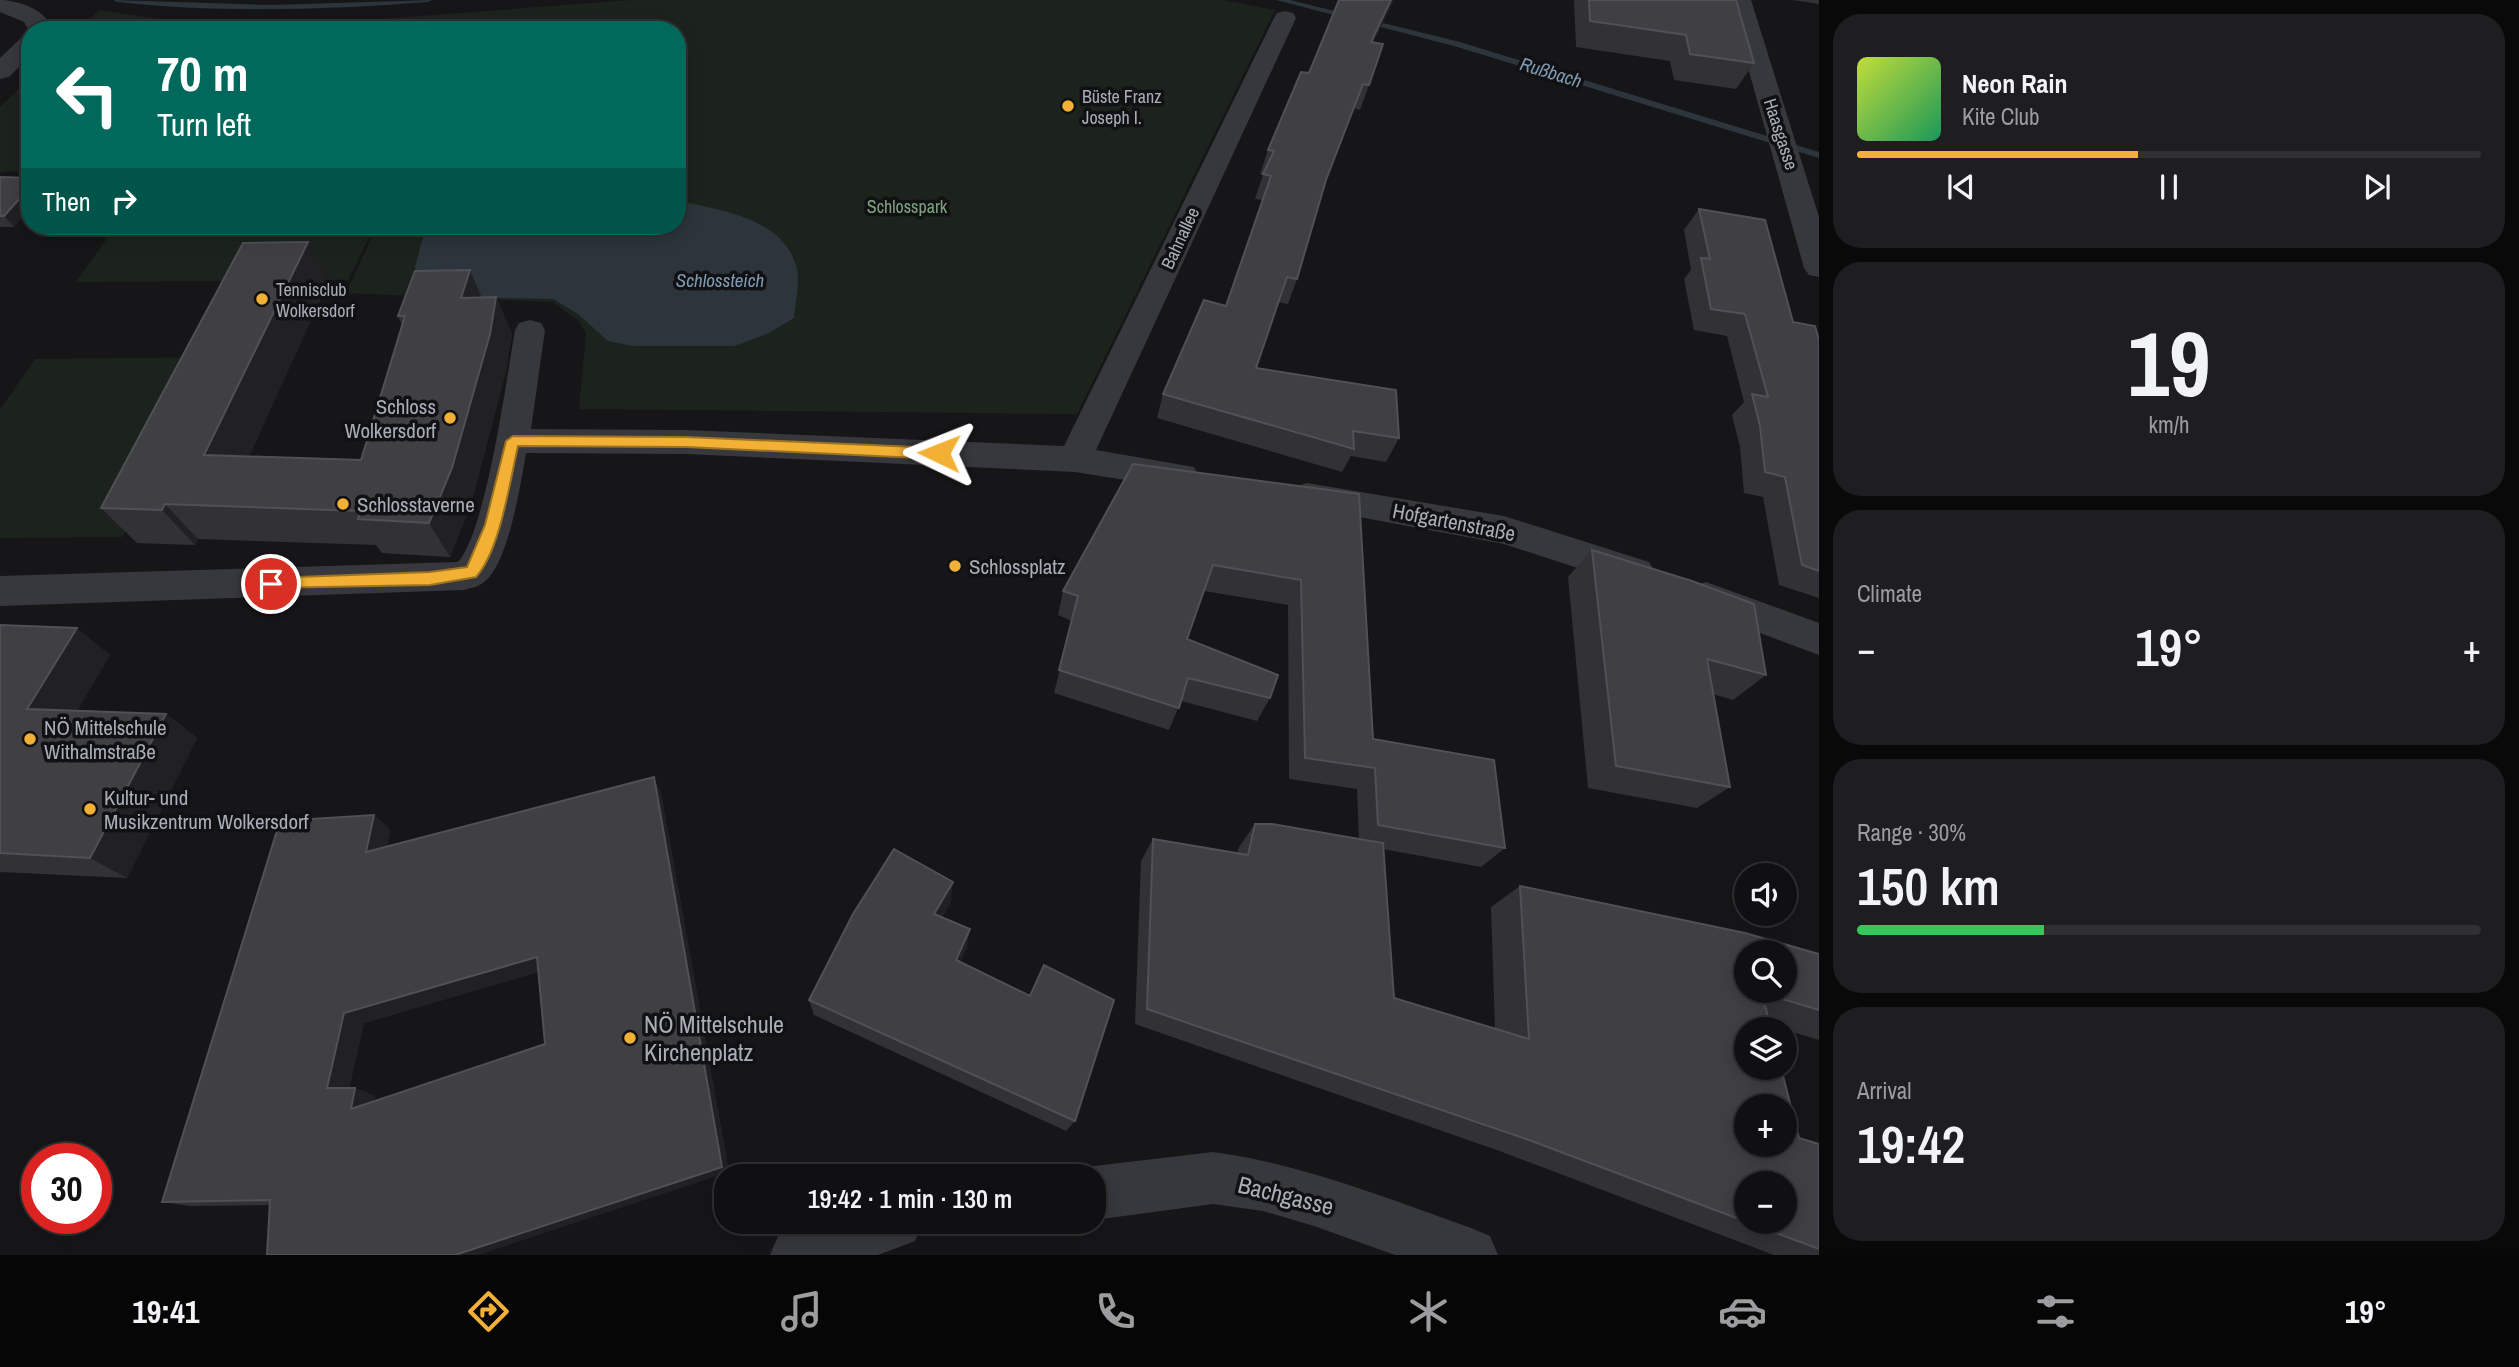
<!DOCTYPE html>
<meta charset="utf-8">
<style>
:root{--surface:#101012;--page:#1e1e20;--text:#f1f3f6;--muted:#9c9d9f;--line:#303032;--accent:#f2b134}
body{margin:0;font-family:"Archivo Narrow",sans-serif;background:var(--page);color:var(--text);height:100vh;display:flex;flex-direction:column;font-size:26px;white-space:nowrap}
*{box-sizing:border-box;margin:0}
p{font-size:23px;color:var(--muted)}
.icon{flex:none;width:38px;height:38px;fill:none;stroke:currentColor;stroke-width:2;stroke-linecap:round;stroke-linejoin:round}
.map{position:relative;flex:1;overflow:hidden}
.sheet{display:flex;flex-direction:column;gap:14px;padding:14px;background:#09090a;width:700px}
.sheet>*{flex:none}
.top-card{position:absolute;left:21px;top:21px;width:665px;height:214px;border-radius:28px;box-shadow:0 4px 18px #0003,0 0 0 2px var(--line);background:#00695c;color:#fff;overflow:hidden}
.buttons{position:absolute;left:1734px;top:863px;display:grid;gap:14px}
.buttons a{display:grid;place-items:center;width:63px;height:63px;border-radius:50%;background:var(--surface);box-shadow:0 4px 18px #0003,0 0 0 2px var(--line);font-size:35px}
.speed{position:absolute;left:21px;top:1143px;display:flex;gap:14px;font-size:35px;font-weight:700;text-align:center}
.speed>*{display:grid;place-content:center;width:91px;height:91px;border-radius:50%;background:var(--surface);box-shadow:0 4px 18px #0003,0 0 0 2px var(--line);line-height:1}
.speed .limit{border:10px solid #d22;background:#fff;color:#111}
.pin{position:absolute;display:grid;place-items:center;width:60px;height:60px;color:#fff;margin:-30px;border:4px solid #fff;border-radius:50%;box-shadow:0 2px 7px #0007}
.me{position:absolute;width:77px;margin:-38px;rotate:272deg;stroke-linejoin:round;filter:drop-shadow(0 0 5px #0008)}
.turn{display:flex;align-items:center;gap:24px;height:147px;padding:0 21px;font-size:32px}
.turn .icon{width:91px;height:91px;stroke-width:2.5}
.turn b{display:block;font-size:49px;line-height:60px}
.then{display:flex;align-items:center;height:66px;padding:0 21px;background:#0003;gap:14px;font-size:26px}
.big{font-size:52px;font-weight:600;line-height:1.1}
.sheet .card{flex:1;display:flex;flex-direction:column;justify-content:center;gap:10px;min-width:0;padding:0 24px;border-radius:28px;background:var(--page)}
.sheet .dial{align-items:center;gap:0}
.dial b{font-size:91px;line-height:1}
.song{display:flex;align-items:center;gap:21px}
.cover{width:84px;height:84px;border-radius:10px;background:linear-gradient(135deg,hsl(70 70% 55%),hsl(150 70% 35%))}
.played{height:7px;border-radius:4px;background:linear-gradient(90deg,var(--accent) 45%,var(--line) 45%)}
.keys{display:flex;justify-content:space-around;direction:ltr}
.heat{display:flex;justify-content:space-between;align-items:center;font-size:38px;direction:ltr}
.charge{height:10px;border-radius:5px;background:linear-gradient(90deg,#34c759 30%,var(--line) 0)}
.trip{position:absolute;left:714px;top:1164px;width:392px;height:70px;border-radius:28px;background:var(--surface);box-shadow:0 4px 18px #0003,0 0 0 2px var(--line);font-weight:600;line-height:70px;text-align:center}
.tab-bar{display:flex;height:112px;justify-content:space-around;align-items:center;background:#060607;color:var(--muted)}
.tab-bar .icon{width:49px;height:49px}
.tab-bar .current{color:var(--accent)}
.tab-bar b{font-size:32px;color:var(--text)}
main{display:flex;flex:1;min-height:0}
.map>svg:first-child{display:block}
.green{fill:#1c231d}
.water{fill:#2c353c}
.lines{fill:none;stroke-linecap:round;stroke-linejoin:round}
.stream{fill:#2c353c;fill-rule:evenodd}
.minor{fill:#37383d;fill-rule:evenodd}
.wall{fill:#323236;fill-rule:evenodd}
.shaded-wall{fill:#212124}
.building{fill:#3f3f44;stroke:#4f5156;stroke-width:2;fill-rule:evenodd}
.route{fill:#f2b134;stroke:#9d7322;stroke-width:2}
.poi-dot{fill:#f2b134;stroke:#111113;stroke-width:2.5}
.labels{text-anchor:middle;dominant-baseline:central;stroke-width:7;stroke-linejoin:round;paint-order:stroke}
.far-poi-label{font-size:18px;fill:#a8adb8;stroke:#111113;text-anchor:start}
.far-street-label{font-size:18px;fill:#a8adb8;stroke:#111113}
.far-park-label{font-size:18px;fill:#7fa381;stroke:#111113}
.far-water-label{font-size:19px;font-style:italic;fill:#7f9bb3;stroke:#111113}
.poi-label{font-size:21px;fill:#a8adb8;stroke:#111113;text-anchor:start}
.street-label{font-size:21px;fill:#a8adb8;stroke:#111113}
.near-poi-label{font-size:24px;fill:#a8adb8;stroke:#111113;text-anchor:start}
.near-street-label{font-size:24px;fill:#a8adb8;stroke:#111113}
</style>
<main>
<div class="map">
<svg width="1819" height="1255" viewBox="0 0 1819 1255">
<rect width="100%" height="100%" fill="#161618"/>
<g class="green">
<path d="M632,0H1223L1275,10L1077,414L579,409L586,333L578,320L552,302L346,293L377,226H677V30H79L99,10L200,25L313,24Z"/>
<path d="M30,78V171L0,172V107Z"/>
<path d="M116,226H375L348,280L76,282Z"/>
<path d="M221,357L122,537L0,538V410L35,359Z"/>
</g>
<path class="water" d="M677,200C721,211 784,217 797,269C800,283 795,304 794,318L767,334L734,346H633L608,341L578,314L553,299L424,297L415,267L426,226H677Z"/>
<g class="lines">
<g class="stream">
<path d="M113,0L272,5L432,0L428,2C324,10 221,13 117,2Z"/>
<path d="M1276,0H1290L1460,42L1819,152V158L1454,46Z"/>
</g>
<g class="minor">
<path d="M0,0C18,0 48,10 52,30H30V32L24,22L0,12Z"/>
<path d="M1729,0H1751L1819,217V277L1809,275L1804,268Z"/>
<path d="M1285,11L1293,13L1296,18L1096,450L1194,467L1199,476L1194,485L1182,489L1075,472L686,454L526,453C521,483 508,565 484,582C479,587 470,588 464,590L0,606V576L458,562C486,532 507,376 515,330L519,323L530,320L541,323L545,330L531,429L686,430L1064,446L1274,18L1277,13Z"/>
<path d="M30,35V56L9,77L0,79V58L22,37Z"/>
<path d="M1307,483L1504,516L1649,562L1655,572L1649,582L1636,587L1504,544L1295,505L1289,496L1295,487Z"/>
<path d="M1706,582L1819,623V655L1693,608L1687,597L1693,586Z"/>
<path d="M1213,1152C1303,1164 1386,1198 1471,1228L1490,1236L1498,1255H1395L1314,1226L1263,1211L1213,1204L1094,1220V1176H1075L1094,1166Z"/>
<path d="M816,1222H923L915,1241L878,1255H770L778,1236Z"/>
</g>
</g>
<g class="wall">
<path d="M1339,0H1394L1373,42L1369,85L1360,110L1354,108L1324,184L1297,279L1288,304L1279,302L1256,368L1399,438L1386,462L1351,456L1342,472L1157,418L1163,394L1226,306L1262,200L1255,199L1263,175L1260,174L1268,150L1309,73Z"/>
<path d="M1574,0H1736L1754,63L1736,89L1674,80L1670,61L1576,47Z"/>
<path d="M1792,0H1819V4Z"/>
<path d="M0,177L30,178V209L14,227H0Z"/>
<path d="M1699,209L1793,322L1819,340V598L1779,585L1763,497L1744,493L1740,447L1732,415L1744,402L1727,336L1694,330L1684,279L1691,270L1684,230Z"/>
<path d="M470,270L482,297H496L512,334L506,371L471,504L450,557L382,553L376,545L198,539L195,545L137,543L101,508L329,280L249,456L361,460L402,325L398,316Z"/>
<path d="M1359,494L1373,739L1505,848L1481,867L1383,849L1394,998L1495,1029L1491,907L1520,886L1819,954V1040L1770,1025L1799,1138L1819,1144V1255H1774L1494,1149L1135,1024L1141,861L1153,839L1237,853L1239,847L1255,824L1359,839L1357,789L1289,779L1288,605L1204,591L1187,639L1270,698L1257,721L1181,701L1169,730L1054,693L1072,621L1058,615L1063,591Z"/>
<path d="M1592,550L1766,675L1733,700L1713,694L1730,787L1697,808L1588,788L1568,577Z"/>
<path d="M0,625L110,655L77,710L166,714L197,738L127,878L0,872Z"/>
<path d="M661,793L729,1172L270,1205L190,1206L162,1202L374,815L390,830L387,846ZM538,972L545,1044L374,1102L375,1096L355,1088H349L364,1023Z"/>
<path d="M951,901L942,917L967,947L960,962L1075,1121L1066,1131L814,1015L809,1000Z"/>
</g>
<g class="shaded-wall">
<path d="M1391,0H1394L1362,66L1371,42Z"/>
<path d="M30,187V209L14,227L4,216Z"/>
<path d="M308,242L329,280L233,491L204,455Z"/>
<path d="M470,270L486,308L461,298Z"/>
<path d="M496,297L512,334L506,371L471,504L450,557L429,523Z"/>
<path d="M165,504L198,539L195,545L162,510Z"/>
<path d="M77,628L110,655L64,733L27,709Z"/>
<path d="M166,714L197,738L127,878L90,858Z"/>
<path d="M654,777L661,793L729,1172L478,1255H455L722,1167Z"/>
<path d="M374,815L390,830L383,866L366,852Z"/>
<path d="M953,882L951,901L933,932L934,914Z"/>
<path d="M970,929L967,947L953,976L956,960Z"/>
<path d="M537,957L549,969L364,1023L347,1096L327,1088L344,1013Z"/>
<path d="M355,1088L375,1096L371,1116L351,1109Z"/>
</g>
<g class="building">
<path d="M1339,0H1391L1371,42L1383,44L1369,85L1363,84L1326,180L1297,279L1287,277L1256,368L1396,390L1399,438L1353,431L1354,449L1163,394L1204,300L1226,306L1271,176L1263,174L1274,151L1268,150L1301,72L1309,73Z"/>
<path d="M1589,0H1736L1754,63L1690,54L1686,35L1590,21Z"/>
<path d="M0,177L30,178V187L4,216H0Z"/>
<path d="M1699,209L1765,220L1793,322L1815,326L1819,340V571L1802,565L1785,477L1765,472L1760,426L1752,394L1768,397L1745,314L1711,309L1701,258L1710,259Z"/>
<path d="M308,242L204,455L361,460L405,316H398L415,271L470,270L461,298L496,297L490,334L452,468L429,523L358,519L361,511L165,504L162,510L101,508L243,243Z"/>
<path d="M1133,464L1359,494L1373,739L1494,760L1505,848L1378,825L1375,768L1305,758L1301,580L1213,565L1187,639L1278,675L1270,698L1188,678L1179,708L1059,670L1078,596L1063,591Z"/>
<path d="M1592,550L1692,581L1754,604L1766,675L1707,659L1730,787L1616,766Z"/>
<path d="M0,625L77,628L27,709L166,714L90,858L0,853Z"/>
<path d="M654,777L722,1167L455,1255H267L270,1200L162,1202L280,821L374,815L366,852ZM537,957L545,1044L351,1109L355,1088H327L344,1013Z"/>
<path d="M1255,824H1272L1383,843L1394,998L1529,1039L1520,886L1745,933L1819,954V1010L1762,993L1771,1029H1746V1068H1781L1799,1138L1819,1144V1249L1529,1140L1147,1009L1153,839L1248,855ZM1746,952H1785V990H1746ZM1746,1106H1785V1144H1746ZM1746,1183H1785V1222H1746Z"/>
<path d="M894,849L953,882L934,914L970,929L956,960L1030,996L1044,965L1114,1000L1075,1121L809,1000L853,914Z"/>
</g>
<path class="route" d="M513,436L686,437L939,448L946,453L939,459L686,447L518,446C510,481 500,551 476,577L430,585L266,588L264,584L271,578L430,572L467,567L485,525L506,441Z"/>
<g class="poi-dot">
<circle cx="1068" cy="106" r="7"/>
<circle cx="262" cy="299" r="7"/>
<circle cx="450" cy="418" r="7"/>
<circle cx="343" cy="504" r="7"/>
<circle cx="955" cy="566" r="7"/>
<circle cx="30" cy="739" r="7"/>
<circle cx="90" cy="809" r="7"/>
<circle cx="630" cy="1038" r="7"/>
</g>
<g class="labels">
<g class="far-poi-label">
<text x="1082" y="96">Büste Franz<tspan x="1082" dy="21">Joseph I.</tspan></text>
<text x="276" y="289">Tennisclub<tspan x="276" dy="21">Wolkersdorf</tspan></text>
</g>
<g class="far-street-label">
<text transform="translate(1781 134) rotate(72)">Haasgasse</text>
<text transform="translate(1180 238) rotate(-65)">Bahnallee</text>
</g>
<g class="far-park-label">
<text x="907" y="206">Schlosspark</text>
</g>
<g class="far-water-label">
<text transform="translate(1551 72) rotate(17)">Rußbach</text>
<text x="720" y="280">Schlossteich</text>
</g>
<g class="poi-label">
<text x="436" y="406" text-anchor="end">Schloss<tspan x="436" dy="24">Wolkersdorf</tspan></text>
<text x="357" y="504">Schlosstaverne</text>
<text x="969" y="566">Schlossplatz</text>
<text x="44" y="727">NÖ Mittelschule<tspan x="44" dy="24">Withalmstraße</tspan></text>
<text x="104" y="797">Kultur- und<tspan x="104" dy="24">Musikzentrum Wolkersdorf</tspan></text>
</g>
<g class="street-label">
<text transform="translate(1454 522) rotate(11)">Hofgartenstraße</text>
</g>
<g class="near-poi-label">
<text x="644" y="1024">NÖ Mittelschule<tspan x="644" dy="28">Kirchenplatz</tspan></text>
</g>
<g class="near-street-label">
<text transform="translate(1286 1195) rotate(14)">Bachgasse</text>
</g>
</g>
</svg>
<div class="buttons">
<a><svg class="icon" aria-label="sound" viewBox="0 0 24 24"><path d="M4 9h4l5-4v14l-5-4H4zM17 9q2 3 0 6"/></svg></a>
<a><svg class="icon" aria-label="search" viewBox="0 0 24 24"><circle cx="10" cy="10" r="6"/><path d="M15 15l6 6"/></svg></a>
<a><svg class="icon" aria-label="layers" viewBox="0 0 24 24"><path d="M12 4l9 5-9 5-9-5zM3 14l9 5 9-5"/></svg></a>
<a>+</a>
<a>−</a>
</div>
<div class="speed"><div class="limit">30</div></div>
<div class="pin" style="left:271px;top:584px;background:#d93025"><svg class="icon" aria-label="arrive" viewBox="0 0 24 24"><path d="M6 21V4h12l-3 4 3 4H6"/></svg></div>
<svg class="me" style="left:939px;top:453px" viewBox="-20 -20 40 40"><path d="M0-17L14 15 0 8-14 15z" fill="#f2b134" stroke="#fff" stroke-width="4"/></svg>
<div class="trip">19:42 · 1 min · 130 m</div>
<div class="top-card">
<div class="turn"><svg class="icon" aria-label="left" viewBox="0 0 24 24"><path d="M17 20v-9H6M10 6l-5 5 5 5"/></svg><div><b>70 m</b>Turn left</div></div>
<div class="then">Then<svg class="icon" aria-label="right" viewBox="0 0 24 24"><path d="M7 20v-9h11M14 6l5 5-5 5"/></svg></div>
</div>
</div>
<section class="sheet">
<div class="card">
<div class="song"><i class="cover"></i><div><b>Neon Rain</b><p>Kite Club</p></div></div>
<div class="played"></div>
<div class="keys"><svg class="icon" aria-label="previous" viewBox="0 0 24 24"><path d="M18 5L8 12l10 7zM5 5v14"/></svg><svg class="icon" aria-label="pause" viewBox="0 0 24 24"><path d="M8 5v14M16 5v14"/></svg><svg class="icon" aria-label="next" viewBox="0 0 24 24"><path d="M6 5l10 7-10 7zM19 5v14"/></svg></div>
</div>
<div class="card dial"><b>19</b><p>km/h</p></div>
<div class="card"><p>Climate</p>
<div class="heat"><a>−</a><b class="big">19°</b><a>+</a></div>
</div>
<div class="card"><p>Range · 30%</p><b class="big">150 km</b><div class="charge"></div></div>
<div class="card"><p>Arrival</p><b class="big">19:42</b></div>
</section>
</main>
<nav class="tab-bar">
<b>19:41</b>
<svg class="icon current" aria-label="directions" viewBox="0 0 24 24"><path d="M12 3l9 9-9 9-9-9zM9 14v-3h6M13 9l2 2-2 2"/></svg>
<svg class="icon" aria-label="music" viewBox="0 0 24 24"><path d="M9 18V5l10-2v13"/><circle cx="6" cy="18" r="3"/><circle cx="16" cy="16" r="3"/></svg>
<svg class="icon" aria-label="phone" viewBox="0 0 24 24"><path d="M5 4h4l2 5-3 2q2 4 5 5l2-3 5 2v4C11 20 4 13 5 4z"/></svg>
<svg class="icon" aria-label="climate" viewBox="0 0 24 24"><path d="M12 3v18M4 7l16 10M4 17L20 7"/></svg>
<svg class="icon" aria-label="car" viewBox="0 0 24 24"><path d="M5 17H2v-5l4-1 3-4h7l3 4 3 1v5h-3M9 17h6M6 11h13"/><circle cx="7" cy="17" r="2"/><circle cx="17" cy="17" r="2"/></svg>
<svg class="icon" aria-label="filters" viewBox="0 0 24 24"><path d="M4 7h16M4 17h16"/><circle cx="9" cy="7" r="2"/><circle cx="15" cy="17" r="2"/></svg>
<b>19°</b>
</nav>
